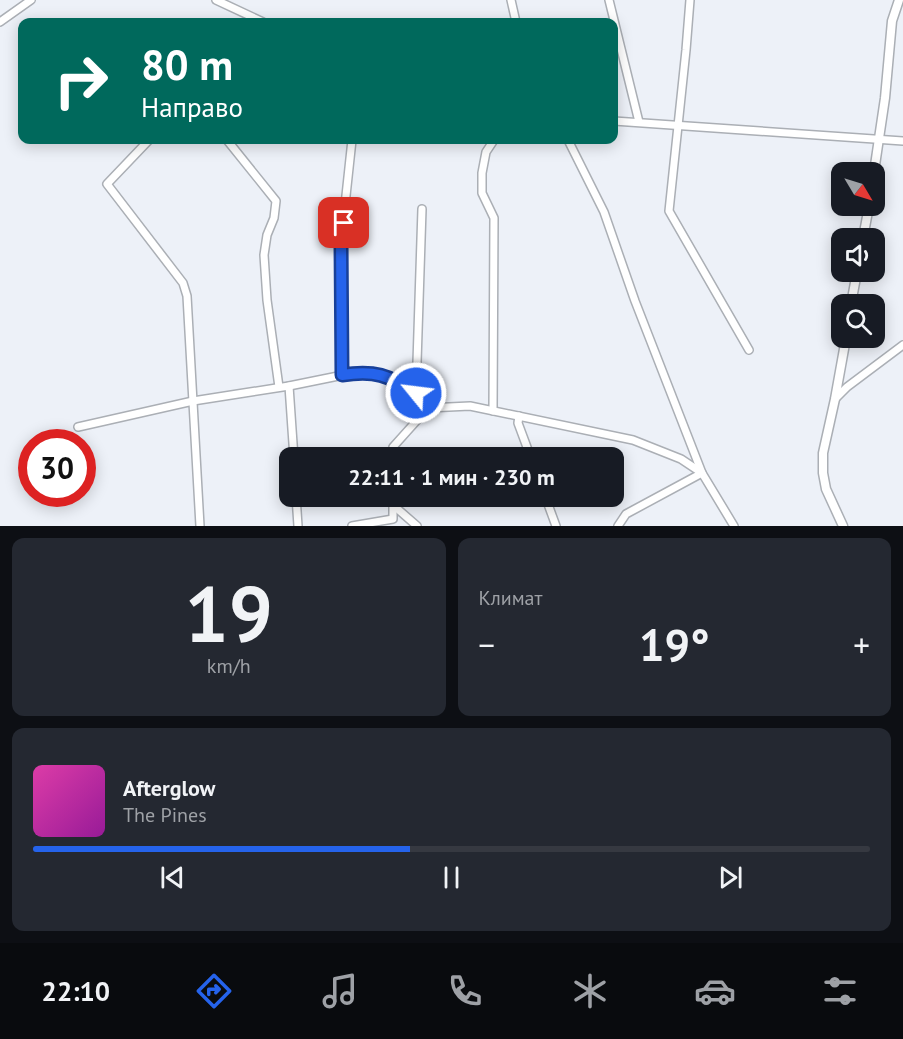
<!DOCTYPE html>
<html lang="ru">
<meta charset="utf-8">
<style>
:root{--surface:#171b24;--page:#242831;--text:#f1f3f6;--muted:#9ea1a6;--line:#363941;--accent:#2563eb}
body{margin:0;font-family:"PT Sans",sans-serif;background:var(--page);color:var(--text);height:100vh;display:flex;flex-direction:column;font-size:22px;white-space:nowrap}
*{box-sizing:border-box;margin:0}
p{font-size:20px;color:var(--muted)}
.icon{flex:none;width:33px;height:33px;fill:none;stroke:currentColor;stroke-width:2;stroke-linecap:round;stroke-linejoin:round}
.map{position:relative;height:526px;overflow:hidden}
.panel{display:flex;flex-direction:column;gap:12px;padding:12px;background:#0d0f14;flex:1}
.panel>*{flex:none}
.guide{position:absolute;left:18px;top:18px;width:600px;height:126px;border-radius:12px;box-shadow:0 3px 15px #0003;background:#00695c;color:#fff;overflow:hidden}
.needle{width:39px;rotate:128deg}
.fabs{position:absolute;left:831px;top:162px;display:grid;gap:12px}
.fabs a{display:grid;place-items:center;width:54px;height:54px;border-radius:12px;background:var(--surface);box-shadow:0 3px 15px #0003;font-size:30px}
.speed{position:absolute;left:18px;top:429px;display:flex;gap:12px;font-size:30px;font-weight:700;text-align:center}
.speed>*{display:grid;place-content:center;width:78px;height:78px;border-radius:50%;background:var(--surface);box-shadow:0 3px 15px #0003;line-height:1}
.speed .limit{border:9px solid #d22;background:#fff;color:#111}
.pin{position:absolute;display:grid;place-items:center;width:51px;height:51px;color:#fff;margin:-26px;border-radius:12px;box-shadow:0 3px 9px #0006}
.me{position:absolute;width:66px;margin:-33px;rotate:299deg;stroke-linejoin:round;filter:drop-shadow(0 0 4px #0008)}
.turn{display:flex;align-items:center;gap:21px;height:126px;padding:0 24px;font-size:27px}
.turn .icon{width:78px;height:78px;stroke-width:2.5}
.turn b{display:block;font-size:42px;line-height:51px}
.big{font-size:45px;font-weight:700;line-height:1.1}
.panel .widget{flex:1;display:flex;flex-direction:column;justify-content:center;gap:9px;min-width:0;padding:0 21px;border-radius:12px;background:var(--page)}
.panel .dial{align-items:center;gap:0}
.dial b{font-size:78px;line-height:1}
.song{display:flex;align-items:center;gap:18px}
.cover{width:72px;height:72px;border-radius:9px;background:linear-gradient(135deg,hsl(320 70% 55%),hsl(300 70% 35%))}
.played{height:6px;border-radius:3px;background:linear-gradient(90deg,var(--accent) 45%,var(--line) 45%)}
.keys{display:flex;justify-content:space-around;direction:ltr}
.heat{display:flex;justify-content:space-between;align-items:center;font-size:33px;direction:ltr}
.panel .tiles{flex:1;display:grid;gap:12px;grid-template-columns:1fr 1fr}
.widget:last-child{grid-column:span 2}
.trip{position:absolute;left:279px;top:447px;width:345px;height:60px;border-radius:12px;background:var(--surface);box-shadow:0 3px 15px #0003;font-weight:700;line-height:60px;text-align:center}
.menu{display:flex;height:96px;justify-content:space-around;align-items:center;background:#090b0e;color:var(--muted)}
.menu .icon{width:42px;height:42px}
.menu .current{color:var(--accent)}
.menu b{font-size:27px;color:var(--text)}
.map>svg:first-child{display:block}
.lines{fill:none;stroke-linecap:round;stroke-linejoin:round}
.minor-casing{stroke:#abafb5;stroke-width:10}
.tertiary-casing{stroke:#abafb5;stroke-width:11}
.minor{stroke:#fff;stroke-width:7}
.tertiary{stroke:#fff;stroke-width:8}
.route-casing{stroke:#184099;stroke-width:15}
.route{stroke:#2563eb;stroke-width:10}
</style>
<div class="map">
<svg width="903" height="526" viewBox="0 0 903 526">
<rect width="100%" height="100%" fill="#edf1f8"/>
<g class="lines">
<defs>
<g id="minor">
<path d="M216,0L263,22"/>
<path d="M511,0L516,22"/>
<path d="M609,0L639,122"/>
<path d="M690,0L686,50L669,211L749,350"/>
<path d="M0,22L31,0"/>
<path d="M614,121L903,141"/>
<path d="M149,140L107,184L183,283L187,296L200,526"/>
<path d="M227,140L276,201L274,218L267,235L264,255L267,300L279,387"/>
<path d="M568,140L604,212L635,301L702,473L626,514L618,526"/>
<path d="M341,375V242L352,140"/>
<path d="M289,386L294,458"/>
<path d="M416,393L422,209"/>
<path d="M835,399L847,387L903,345"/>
<path d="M493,411L494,218L482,193V173L486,152L494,140"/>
<path d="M519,416L518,423L531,458"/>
<path d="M78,427L193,401L289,386L358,372H369L395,379L416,393L428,408"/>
<path d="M393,458V447L428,408L470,406L633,440L681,459L702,473L734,526"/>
<path d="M296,496L298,526"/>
<path d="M545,496L556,526"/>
<path d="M393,505L417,526"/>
<path d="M352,526L393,519V496"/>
</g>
<g id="tertiary">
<path d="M874,172L885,98L892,21L899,0"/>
<path d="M863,238L869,206"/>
<path d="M851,304L857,272"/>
<path d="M843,526L826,489L823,473V453L835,399L846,338"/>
</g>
</defs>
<use href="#minor" class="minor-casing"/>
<use href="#tertiary" class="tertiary-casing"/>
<use href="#minor" class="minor"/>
<use href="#tertiary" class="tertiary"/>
</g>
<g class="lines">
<defs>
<path id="route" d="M344,223L341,242L342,375C375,370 388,375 416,393"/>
</defs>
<use href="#route" class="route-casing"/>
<use href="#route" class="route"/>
</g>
</svg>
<div class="fabs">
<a><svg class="needle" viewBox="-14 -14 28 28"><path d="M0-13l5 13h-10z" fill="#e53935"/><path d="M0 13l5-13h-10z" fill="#9ea1a6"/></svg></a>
<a><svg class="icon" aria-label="sound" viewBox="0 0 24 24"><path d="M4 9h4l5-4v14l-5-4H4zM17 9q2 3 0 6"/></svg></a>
<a><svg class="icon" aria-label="search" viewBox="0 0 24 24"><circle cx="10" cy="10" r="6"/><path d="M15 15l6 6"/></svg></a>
</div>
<div class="speed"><div class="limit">30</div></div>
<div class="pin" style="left:344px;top:223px;background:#d93025"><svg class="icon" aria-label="arrive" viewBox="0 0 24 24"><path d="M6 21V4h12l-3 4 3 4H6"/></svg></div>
<svg class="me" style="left:416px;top:393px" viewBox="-20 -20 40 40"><circle r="17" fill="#2563eb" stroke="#fff" stroke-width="3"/><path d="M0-11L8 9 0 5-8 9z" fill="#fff"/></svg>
<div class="trip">22:11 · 1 мин · 230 m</div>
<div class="guide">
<div class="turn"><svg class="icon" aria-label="right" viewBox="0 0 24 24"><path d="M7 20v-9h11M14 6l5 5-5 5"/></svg><div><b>80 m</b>Направо</div></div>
</div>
</div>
<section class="panel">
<div class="tiles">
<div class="widget dial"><b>19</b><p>km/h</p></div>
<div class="widget"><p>Климат</p>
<div class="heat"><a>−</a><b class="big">19°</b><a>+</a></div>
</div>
<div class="widget">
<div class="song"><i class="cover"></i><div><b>Afterglow</b><p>The Pines</p></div></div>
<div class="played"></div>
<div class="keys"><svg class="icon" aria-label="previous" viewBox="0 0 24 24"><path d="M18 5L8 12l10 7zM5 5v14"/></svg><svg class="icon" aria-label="pause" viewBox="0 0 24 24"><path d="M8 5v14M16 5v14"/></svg><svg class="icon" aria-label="next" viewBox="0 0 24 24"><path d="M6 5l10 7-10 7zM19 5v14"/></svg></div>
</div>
</div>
</section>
<nav class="menu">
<b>22:10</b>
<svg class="icon current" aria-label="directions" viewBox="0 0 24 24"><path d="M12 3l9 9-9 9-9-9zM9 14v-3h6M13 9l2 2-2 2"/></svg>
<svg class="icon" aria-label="music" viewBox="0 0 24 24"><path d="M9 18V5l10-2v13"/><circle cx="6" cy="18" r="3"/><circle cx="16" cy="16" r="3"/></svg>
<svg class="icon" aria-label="phone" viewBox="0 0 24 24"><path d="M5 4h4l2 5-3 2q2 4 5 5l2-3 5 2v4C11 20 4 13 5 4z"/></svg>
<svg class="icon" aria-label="climate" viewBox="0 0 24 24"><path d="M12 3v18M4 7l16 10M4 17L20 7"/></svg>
<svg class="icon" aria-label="car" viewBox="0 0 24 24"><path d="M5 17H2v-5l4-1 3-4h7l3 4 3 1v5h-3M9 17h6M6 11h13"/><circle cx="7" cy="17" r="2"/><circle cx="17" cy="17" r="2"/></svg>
<svg class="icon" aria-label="filters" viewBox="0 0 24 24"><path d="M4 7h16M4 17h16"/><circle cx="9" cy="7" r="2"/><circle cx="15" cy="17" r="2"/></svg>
</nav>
